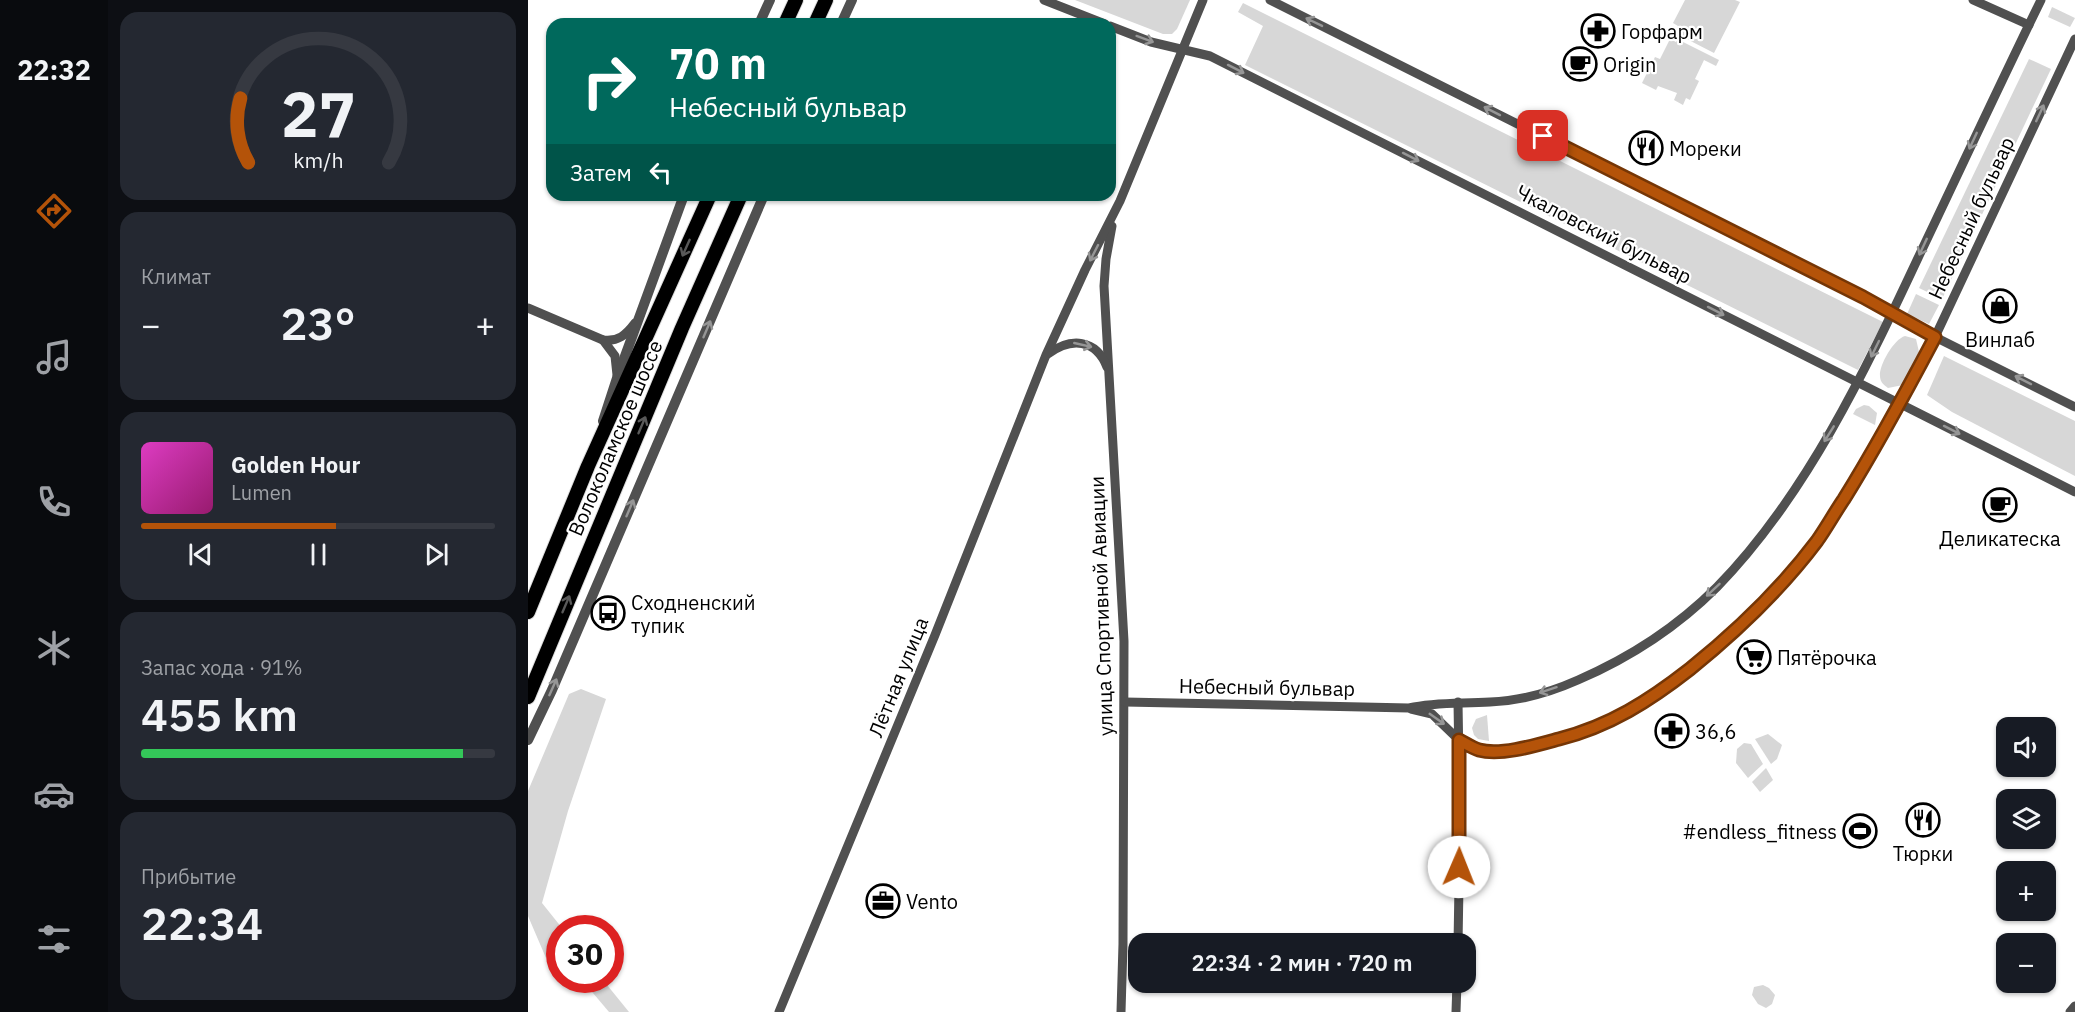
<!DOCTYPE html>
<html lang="ru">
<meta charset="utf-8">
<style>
:root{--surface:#171b24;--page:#242831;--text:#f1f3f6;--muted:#9ea1a6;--line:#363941;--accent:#b45309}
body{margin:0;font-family:"IBM Plex Sans",sans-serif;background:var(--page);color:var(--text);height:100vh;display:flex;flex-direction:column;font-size:22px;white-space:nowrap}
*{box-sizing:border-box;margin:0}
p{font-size:20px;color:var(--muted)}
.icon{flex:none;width:33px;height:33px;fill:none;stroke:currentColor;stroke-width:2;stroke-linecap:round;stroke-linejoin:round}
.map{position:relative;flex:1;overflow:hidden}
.details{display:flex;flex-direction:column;gap:12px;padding:12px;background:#0d0f14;width:420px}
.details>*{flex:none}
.guide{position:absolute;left:18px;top:18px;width:570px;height:183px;border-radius:18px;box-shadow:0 2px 4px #0004;background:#00695c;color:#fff;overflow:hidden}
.buttons{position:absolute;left:1468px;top:717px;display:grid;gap:12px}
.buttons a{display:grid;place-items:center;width:60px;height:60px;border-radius:12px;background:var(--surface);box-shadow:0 2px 4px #0004;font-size:30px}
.speed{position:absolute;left:18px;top:915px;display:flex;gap:12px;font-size:30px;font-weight:700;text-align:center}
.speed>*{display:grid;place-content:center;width:78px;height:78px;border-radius:50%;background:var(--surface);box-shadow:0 2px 4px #0004;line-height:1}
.speed .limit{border:9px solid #d22;background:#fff;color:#111}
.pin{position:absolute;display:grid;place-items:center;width:51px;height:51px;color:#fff;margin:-26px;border-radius:12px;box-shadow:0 3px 9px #0006}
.me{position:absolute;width:66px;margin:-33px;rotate:1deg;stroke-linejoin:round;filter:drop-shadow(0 0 4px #0008)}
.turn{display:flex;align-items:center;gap:21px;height:126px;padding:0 24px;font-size:27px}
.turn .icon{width:78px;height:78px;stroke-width:2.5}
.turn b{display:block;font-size:42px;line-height:51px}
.then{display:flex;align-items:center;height:57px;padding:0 24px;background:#0003;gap:12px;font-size:22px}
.big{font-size:45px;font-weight:600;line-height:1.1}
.details .widget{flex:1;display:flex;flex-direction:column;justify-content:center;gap:9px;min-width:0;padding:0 21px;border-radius:18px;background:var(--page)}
.details .dial{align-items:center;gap:0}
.dial svg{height:156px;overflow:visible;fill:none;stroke:var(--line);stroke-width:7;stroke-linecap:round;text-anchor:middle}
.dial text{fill:var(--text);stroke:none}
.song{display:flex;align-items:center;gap:18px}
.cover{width:72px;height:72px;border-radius:9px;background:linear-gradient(135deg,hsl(310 70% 55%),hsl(320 70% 35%))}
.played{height:6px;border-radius:3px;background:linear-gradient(90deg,var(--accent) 55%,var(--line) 55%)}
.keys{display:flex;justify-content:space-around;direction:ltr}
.heat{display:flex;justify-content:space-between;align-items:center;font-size:33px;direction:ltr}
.charge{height:9px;border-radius:4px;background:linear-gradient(90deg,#34c759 91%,var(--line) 0)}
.trip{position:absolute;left:600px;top:933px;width:348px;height:60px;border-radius:18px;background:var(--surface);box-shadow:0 2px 4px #0004;font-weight:600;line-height:60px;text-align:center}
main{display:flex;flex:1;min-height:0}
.dock{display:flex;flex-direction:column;width:108px;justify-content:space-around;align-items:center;background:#090b0e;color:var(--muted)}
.dock .icon{width:42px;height:42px}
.dock .on{color:var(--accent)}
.dock b{font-size:27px;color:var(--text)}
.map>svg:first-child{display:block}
.green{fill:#d7d7d7}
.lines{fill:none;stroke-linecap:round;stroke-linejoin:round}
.primary-casing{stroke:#dbdbdb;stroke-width:16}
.minor{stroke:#505050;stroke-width:9}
.tertiary{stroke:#505050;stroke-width:10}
.primary{stroke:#000;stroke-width:14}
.oneway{stroke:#969696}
.oneway2{stroke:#595959}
.route-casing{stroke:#753606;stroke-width:15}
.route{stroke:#b45309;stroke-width:10}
.labels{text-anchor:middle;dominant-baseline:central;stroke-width:4.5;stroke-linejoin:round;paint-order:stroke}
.poi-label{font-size:20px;fill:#000;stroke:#fff;text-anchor:start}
.street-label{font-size:20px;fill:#000;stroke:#fff}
</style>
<main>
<nav class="dock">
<b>22:32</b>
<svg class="icon on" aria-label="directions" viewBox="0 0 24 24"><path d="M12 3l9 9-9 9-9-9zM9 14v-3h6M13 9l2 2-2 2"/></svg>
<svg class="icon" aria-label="music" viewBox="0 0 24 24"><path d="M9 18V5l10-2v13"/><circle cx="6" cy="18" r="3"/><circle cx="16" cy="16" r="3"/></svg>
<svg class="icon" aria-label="phone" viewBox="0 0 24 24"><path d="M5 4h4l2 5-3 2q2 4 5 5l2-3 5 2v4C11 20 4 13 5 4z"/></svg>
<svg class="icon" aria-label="climate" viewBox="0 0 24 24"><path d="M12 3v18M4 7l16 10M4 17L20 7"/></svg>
<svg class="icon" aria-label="car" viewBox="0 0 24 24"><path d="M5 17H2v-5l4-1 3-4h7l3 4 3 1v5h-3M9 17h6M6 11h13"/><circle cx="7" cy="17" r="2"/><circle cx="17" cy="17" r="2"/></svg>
<svg class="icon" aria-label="filters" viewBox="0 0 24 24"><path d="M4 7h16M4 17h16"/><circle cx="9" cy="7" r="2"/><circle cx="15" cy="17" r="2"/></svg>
</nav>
<section class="details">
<div class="widget dial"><svg viewBox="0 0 100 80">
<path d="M14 69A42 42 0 1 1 86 69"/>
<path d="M14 69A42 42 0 0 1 10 36" stroke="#b45309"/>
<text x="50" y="56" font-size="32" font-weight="700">27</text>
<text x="50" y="72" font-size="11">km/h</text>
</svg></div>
<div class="widget"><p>Климат</p>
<div class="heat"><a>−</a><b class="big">23°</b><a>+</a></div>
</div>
<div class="widget">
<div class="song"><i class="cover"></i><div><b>Golden Hour</b><p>Lumen</p></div></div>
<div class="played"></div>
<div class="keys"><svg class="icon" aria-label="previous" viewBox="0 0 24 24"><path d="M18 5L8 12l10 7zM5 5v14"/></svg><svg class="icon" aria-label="pause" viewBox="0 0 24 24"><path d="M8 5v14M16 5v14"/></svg><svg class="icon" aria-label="next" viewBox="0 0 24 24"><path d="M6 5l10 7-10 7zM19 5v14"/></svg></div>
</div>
<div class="widget"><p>Запас хода · 91%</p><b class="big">455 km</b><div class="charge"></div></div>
<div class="widget"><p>Прибытие</p><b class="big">22:34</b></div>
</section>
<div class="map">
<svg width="1547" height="1012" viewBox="0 0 1547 1012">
<rect width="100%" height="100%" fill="#fff"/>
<g class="green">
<path d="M547,0H662L649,29L644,34H635Z"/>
<path d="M1157,0H1207L1212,2L1186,53L1147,33L1150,26L1145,23Z"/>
<path d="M715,3L1355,322L1330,370L717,65L735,26L710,12Z"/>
<path d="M1524,7L1547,18L1542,27L1520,17Z"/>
<path d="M1142,39L1148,42L1149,39L1191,60L1188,66L1176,60L1167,79L1171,81L1162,100L1158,98L1155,105L1146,100L1149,93L1130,86L1128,90L1114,83L1127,57L1132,59Z"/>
<path d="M1501,59L1523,69L1414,299L1391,288Z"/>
<path d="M1388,294L1411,305L1401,324L1379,314Z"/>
<path d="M1377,336L1388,339L1391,352L1375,385L1360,388C1356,385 1352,382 1352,376C1351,365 1366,339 1377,336Z"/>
<path d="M1416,356L1547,421V476L1424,412L1399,395Z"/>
<path d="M1336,405L1341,406L1349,413L1347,425L1325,414L1328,409Z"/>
<path d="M53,689L78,699L40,811L14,903L34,928H32L31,954L25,946L18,958L0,916V791L41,694Z"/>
<path d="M959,715L961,741L950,739L946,735L944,728L948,719Z"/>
<path d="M1240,734L1254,745L1249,759L1243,764L1227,739Z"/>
<path d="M1216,743L1223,744L1235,764L1220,778L1208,763L1209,749Z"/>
<path d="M1238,768L1245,780L1232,792L1224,782Z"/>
<path d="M54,980H75L101,1012H81Z"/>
<path d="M1235,985L1241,988L1247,995L1244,1004L1238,1008L1230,1004L1224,995L1226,987Z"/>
</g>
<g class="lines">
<defs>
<g id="primary">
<path d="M257,24L268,0"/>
<path d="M287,24L298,0"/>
<path d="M0,612L60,466L182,195"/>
<path d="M0,697L154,328L213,195"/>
</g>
</defs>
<use href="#primary" class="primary-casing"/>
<g class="minor">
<path d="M516,0L577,24"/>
<path d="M742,0L1335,297L1407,337L1547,407"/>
<path d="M1445,0L1501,25"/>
<path d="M582,26L623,42L682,56L1547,492"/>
<path d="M584,226L578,259L576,286L596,641L595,944L593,1012"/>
<path d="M0,308L75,340C90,342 98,335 107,323"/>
<path d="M75,340L87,356L89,375"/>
<path d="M520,354C543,337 568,339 579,367"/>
<path d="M597,702L881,708C909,702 933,704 962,702C991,701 1023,692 1050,680C1101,658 1150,626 1189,587C1278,496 1337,371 1390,258C1431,172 1471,86 1513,0"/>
<path d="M883,709L904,714L931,740L950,750L966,752L1005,746L1046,736L1085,721L1137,687L1186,650L1230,609L1266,569L1291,539L1348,448L1407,337L1547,39"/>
<path d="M930,944L932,826L930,702"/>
<path d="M251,1012L407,635L518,355L557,270L592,201L675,0"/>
<path d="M928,1012L929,982"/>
<path d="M1542,1012L1547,1006"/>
</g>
<g class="tertiary">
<path d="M231,24L242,0"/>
<path d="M313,24L324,0"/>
<path d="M75,421L89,378L156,195"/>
<path d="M0,740L24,690L236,195"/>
</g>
<use href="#primary" class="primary"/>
</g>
<defs><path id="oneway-shaft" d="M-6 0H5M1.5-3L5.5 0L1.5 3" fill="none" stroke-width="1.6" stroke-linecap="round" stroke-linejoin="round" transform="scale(1.5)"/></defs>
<g class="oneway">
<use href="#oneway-shaft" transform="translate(786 22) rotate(-154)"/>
<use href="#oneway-shaft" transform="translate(617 39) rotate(20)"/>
<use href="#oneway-shaft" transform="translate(708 69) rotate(27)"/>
<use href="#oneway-shaft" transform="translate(964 111) rotate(-153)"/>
<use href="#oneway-shaft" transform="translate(1512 113) rotate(-65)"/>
<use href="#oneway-shaft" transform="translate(1445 141) rotate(115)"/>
<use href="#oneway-shaft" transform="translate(883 157) rotate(27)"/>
<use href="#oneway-shaft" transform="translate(1395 247) rotate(115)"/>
<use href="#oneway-shaft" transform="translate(566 253) rotate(117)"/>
<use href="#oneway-shaft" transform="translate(1188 311) rotate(27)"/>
<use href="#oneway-shaft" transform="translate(179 329) rotate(-67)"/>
<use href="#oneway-shaft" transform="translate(555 345) rotate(13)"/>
<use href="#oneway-shaft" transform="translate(1347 349) rotate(116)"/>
<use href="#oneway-shaft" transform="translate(1495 380) rotate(-153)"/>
<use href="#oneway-shaft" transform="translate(1424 430) rotate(27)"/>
<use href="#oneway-shaft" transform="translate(1301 434) rotate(122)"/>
<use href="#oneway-shaft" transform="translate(102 508) rotate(-67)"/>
<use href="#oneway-shaft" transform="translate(1185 590) rotate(137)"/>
<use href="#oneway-shaft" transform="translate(25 687) rotate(-66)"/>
<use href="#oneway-shaft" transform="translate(1020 690) rotate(162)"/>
<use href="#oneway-shaft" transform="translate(909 719) rotate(35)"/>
</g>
<g class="oneway2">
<use href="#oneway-shaft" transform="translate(158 248) rotate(114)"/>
<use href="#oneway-shaft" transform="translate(114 425) rotate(-67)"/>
<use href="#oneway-shaft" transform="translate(38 604) rotate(-67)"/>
</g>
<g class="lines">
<defs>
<path id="route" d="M931,867V740C937,743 944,748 951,750C973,756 1009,745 1031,739C1082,726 1121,701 1162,669C1209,631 1253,589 1289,541C1299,527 1307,512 1316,499C1349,446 1378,392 1407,337L1335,297L1015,136"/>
</defs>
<use href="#route" class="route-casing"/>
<use href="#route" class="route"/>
</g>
<defs>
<symbol id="pharmacy-ring" viewBox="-11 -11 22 22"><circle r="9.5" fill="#fff" stroke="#000" stroke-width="1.5"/><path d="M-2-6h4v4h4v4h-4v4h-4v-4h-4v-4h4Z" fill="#000"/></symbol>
<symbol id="cafe-ring" viewBox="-11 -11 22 22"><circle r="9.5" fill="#fff" stroke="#000" stroke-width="1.5"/><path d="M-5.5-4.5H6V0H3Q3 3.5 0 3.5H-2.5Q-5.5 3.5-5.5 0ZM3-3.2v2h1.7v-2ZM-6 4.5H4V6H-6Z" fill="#000"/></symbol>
<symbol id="restaurant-ring" viewBox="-11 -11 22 22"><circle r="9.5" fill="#fff" stroke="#000" stroke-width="1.5"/><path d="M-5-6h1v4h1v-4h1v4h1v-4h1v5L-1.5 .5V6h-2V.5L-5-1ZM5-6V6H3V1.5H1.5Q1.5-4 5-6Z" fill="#000"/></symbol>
<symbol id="shop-ring" viewBox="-11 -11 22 22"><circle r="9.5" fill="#fff" stroke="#000" stroke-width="1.5"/><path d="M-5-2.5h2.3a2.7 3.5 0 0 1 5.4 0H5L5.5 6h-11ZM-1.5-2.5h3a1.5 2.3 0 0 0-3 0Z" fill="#000"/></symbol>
<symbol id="bus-ring" viewBox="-11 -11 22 22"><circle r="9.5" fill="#fff" stroke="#000" stroke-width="1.5"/><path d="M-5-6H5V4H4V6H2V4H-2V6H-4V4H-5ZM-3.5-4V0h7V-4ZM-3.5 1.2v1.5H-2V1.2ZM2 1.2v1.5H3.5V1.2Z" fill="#000"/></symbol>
<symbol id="supermarket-ring" viewBox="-11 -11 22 22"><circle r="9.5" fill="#fff" stroke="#000" stroke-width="1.5"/><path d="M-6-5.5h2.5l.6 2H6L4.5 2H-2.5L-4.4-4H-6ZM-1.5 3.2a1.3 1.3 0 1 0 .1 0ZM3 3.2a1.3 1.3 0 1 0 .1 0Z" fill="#000"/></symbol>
<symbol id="stadium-ring" viewBox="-11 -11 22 22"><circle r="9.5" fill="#fff" stroke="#000" stroke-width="1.5"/><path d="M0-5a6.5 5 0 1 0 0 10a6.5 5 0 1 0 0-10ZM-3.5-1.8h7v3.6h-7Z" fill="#000"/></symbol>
<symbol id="office-ring" viewBox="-11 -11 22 22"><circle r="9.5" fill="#fff" stroke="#000" stroke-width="1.5"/><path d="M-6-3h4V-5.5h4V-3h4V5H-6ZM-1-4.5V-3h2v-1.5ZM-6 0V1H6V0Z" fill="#000"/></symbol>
</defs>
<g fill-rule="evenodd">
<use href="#pharmacy-ring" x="1051" y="12" width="38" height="38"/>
<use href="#cafe-ring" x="1033" y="45" width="38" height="38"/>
<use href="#restaurant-ring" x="1099" y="129" width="38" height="38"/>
<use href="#shop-ring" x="1453" y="287" width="38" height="38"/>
<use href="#cafe-ring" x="1453" y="486" width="38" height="38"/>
<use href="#bus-ring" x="61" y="594" width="38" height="38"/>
<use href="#supermarket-ring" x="1207" y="638" width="38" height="38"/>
<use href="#pharmacy-ring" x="1125" y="712" width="38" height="38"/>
<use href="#restaurant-ring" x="1376" y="801" width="38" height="38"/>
<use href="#stadium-ring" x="1313" y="812" width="38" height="38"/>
<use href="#office-ring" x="336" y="882" width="38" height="38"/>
</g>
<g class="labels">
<g class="poi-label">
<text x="1093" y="31">Горфарм</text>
<text x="1075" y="64">Origin</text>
<text x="1141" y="148">Мореки</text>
<text x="1472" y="339" text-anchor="middle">Винлаб</text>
<text x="1472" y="538" text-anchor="middle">Деликатеска</text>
<text x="103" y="602">Сходненский<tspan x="103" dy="23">тупик</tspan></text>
<text x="1249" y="657">Пятёрочка</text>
<text x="1167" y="731">36,6</text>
<text x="1309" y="831" text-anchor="end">#endless_fitness</text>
<text x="1395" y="853" text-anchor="middle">Тюрки</text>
<text x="378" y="901">Vento</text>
</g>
<g class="street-label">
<text transform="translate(1443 218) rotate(-65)">Небесный бульвар</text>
<text transform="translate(1076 234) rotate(27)">Чкаловский бульвар</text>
<text transform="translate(87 438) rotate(-67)">Волоколамское шоссе</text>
<text transform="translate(573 606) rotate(-92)">улица Спортивной Авиации</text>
<text transform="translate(370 677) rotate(-68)">Лётная улица</text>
<text transform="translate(739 687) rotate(1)">Небесный бульвар</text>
</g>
</g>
</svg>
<div class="buttons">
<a><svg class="icon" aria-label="sound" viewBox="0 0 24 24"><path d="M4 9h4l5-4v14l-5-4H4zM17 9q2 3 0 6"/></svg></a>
<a><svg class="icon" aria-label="layers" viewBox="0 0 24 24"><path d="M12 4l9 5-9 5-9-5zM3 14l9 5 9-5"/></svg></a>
<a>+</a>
<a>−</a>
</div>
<div class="speed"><div class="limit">30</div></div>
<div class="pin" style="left:1015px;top:136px;background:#d93025"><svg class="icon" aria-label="arrive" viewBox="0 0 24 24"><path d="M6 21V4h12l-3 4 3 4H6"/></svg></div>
<svg class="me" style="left:931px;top:867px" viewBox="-20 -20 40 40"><circle r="19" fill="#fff"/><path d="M0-13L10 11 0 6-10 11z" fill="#b45309"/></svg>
<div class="trip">22:34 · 2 мин · 720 m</div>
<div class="guide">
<div class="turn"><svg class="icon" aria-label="right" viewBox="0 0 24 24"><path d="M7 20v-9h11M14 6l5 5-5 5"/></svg><div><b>70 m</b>Небесный бульвар</div></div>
<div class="then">Затем<svg class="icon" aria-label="left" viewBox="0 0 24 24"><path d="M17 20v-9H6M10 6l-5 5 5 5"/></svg></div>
</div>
</div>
</main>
